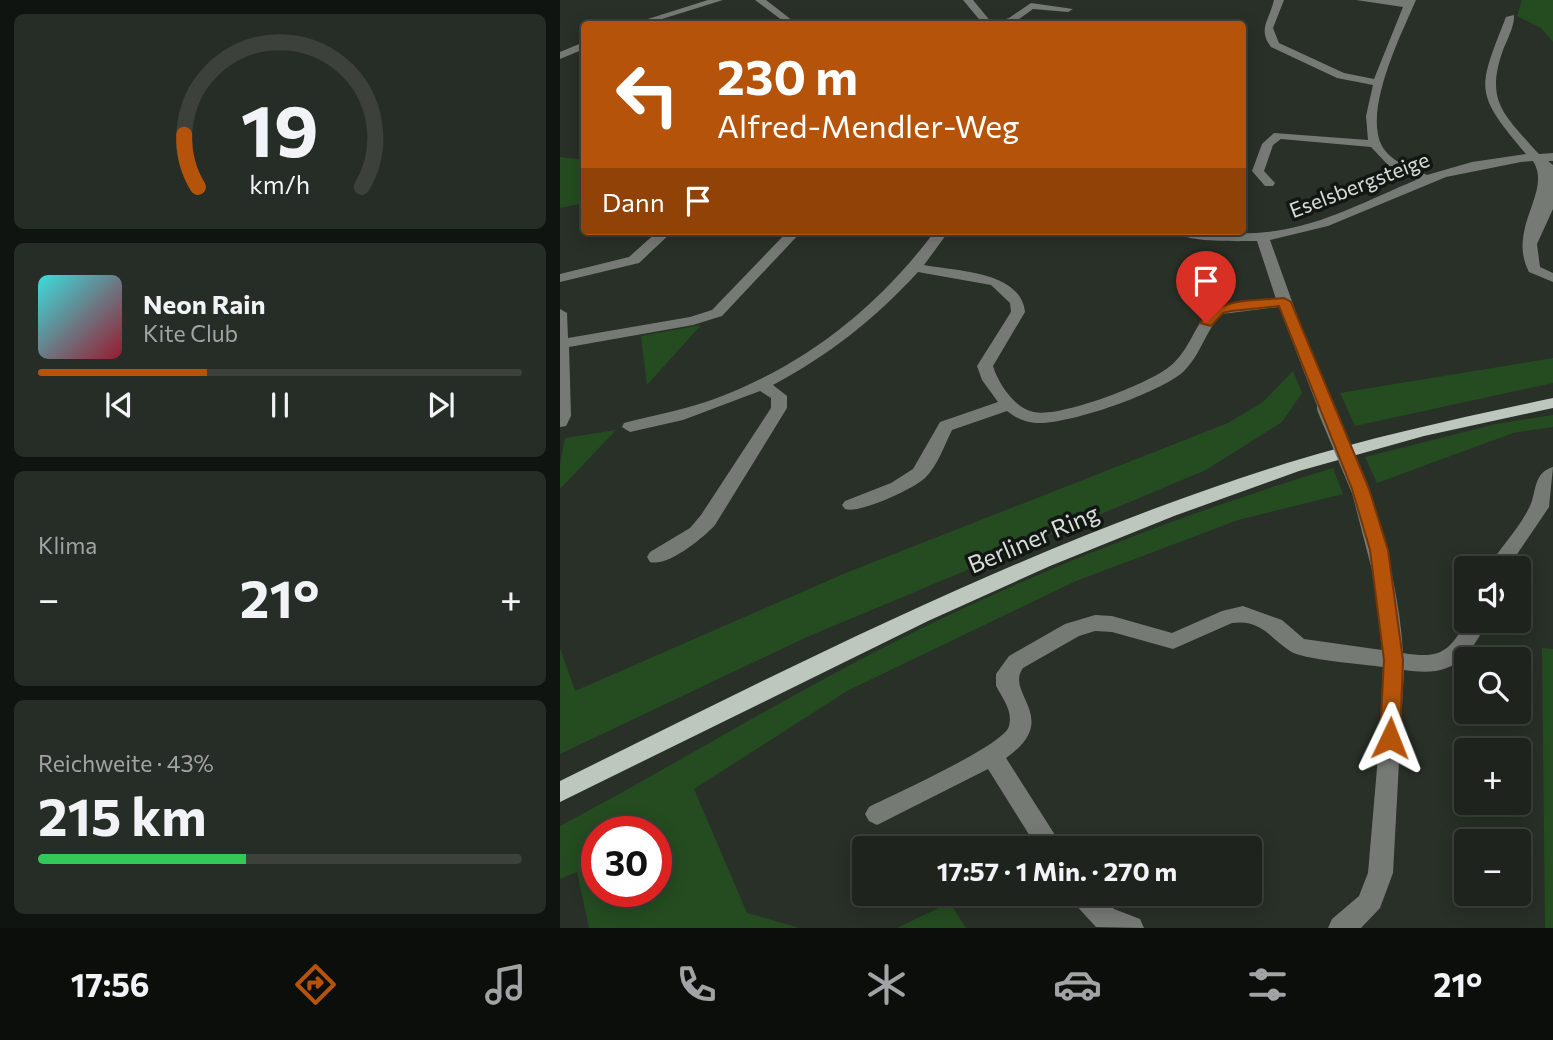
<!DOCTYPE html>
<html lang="de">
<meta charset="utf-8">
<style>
:root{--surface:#1e241d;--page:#262c26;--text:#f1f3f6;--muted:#a1a4a4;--line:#3c413b;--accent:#b45309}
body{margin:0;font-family:Commissioner,sans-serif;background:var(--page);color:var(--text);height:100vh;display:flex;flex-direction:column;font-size:26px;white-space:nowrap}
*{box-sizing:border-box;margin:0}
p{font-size:23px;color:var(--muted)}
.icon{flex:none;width:38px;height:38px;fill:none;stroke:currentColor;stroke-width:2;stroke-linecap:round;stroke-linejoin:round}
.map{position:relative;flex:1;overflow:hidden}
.drawer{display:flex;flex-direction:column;gap:14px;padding:14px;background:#101410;width:560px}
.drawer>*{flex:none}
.guide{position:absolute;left:21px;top:21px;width:665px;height:214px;border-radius:7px;box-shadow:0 4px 18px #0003,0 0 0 2px var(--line);background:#b45309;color:#fff;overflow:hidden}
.buttons{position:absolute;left:894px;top:556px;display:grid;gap:14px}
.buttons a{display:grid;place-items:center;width:77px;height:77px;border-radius:7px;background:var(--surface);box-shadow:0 4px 18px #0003,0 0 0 2px var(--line);font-size:35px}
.speed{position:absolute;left:21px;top:816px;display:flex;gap:14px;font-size:35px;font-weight:700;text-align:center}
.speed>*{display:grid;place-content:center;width:91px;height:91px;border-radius:50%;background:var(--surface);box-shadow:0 4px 18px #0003,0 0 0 2px var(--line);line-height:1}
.speed .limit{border:10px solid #d22;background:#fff;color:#111}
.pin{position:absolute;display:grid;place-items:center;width:60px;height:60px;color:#fff;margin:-72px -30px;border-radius:50% 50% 50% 0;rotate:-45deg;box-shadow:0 0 7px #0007}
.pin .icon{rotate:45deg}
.me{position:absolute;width:77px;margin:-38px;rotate:2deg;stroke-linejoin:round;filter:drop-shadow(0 0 5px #0008)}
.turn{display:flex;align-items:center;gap:24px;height:147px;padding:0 21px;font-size:32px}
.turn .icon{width:91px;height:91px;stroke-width:2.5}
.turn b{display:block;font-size:49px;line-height:60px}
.then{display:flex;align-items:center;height:66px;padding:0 21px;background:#0003;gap:14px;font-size:26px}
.big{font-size:52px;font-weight:700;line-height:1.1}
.drawer .tile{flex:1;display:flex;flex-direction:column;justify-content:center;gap:10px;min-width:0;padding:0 24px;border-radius:10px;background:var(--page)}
.drawer .dial{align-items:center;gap:0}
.dial svg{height:182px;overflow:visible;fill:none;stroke:var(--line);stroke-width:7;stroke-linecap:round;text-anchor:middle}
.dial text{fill:var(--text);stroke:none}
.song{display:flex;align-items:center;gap:21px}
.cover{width:84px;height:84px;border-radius:10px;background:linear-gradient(135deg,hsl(180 70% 55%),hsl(350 70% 35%))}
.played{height:7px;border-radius:4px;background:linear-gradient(90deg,var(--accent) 35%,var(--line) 35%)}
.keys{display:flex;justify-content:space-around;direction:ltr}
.heat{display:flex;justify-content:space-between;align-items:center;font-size:38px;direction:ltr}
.charge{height:10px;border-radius:5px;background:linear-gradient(90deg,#34c759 43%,var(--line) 0)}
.trip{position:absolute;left:292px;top:836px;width:410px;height:70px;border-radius:7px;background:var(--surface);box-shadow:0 4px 18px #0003,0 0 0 2px var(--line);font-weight:700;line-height:70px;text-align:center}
.dock{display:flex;height:112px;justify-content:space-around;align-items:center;background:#0c0e0c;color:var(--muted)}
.dock .icon{width:49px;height:49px}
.dock .on{color:var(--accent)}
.dock b{font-size:32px;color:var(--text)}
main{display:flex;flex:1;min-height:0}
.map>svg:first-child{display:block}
.green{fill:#254c21;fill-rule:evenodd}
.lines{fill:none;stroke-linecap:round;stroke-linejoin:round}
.minor{fill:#767a75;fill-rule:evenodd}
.major{fill:#bec7bd;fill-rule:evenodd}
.minor-bridge{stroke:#767a75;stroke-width:18}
.route{fill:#b45309;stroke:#753606;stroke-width:2}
.labels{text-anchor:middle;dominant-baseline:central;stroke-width:7;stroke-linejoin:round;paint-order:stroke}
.far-street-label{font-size:21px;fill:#d9ded8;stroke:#131713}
.street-label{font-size:24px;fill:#d9ded8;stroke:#131713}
</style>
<main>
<section class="drawer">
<div class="tile dial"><svg viewBox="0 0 100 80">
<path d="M14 69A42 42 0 1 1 86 69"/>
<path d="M14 69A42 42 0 0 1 8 46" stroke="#b45309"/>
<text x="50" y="56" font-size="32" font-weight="700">19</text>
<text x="50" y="72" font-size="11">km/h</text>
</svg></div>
<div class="tile">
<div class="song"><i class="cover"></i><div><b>Neon Rain</b><p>Kite Club</p></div></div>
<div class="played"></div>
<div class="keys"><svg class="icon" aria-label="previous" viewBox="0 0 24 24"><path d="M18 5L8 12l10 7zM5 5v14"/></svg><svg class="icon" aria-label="pause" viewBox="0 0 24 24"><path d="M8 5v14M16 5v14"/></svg><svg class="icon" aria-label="next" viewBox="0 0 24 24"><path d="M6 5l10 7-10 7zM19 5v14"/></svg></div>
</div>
<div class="tile"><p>Klima</p>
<div class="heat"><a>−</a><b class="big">21°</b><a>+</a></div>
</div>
<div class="tile"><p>Reichweite · 43%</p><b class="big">215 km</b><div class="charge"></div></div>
</section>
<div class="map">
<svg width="993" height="928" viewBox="0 0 993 928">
<rect width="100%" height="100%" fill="#283027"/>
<g class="green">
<path d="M962,0H993V42L981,28L957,16Z"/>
<path d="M0,157L24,160V203L0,208Z"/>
<path d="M141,325L87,385L81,336Z"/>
<path d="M993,358V383L795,426L780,393Z"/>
<path d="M733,371L742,393L722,422L646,470L247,637L0,754V648L15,691L288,572L668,423L703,402Z"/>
<path d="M993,415V427L953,433L817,483L805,457L936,424Z"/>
<path d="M56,430L0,489V464L5,438Z"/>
<path d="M773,468L783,494L678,520L516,581L287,691L134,789L187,913L240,928H29L17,872L0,879V826C89,779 175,727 264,679C424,591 598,521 773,468ZM37,831H96V891H37Z"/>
<path d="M982,648L993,649V928H985Z"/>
<path d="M390,903L406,928H337L389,903Z"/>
</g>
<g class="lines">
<g class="minor">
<path d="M148,0H163L86,24H72Z"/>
<path d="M195,0H206L237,24H227Z"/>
<path d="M403,0H413L432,23L449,18L471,3L513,9L508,12L473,9L455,22L423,24Z"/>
<path d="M714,0H724L713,28L719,43L784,73L814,79L843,7L796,0H856C841,35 803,110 822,146C830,161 852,169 867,175L912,162L966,154C914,92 917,91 946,17L954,15C955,25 947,40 943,50C925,101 944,114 975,150L979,154L993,153V161H988L993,165V209L977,244L980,267L993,273V282L969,272C946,228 993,192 973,161L961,162L886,177L768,226L710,240L752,357L774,408L772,412L766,413L758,408L719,307L662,314C645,331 641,355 623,372C599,393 508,425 476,423C464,422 456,418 447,411L392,430C385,444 377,467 365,478C353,489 300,514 285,509L282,505L285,501L331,483L353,469L380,422L438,402L422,380L417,366L451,312L450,303L431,285L358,272C315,319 269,355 213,385L227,396V408L155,525C143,538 108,567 90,562L87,557L90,552L130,528L141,515L211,408V398L200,391L123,420L70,432L62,427L64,423C95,415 127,409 157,398C247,364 318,307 375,231H389L364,265C395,271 461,271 465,312L433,366C438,383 455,409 474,412C500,418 588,384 609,367C630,351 634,324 653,307L716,299L697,241C677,241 627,243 612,231C646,231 681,236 715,231C765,224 810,199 856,180L829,166L811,147L721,139L713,145L704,171L715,183L713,186H705L692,171L702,144L714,133L808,140L806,116L813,85L777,78L711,47C697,29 710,19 714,0Z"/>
<path d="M24,42V49L0,59V52Z"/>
<path d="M98,231H113L79,263L0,282V274L69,257Z"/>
<path d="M228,231H242L162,316L133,325L9,347L11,416L6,426L0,427V309L7,313L8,338L130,317L152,310Z"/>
<path d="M993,467L989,507L947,569H927C940,548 958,530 969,508C977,494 972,473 993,467Z"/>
<path d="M800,483L809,489C825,543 840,597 843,653C880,659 888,653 907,621H928C906,662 892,677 844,670L833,873L820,908L801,928H768L772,919L799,896L808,873L820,733L823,667C803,664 743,660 730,651C709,637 701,619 672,623L613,649L552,632L535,631L519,636L463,668C444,694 503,718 446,758L504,849H478L428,769L325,821L317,825L309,821L305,814L309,807C332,795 445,745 449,726C453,711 443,699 436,686V674L449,656L505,624L535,615L552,616L612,633L662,611L683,606L722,620L744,639L822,650L813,574L791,489Z"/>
<path d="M510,894H539L554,909L580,919L584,928L536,927L513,902Z"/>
</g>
<path class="major" d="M993,398V408L864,436L739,471L614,516L490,566L368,621L0,802V781C237,664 474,542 727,463C815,436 904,417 993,398Z"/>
<path class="minor-bridge" d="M766,408L800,489"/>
</g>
<path class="route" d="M724,298L731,302L809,489L828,550L843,660L840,738L837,744L830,747L823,744L820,738L824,660L810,550L792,489L719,306L671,311L663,313L651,326L640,323C660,297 693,301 724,298Z"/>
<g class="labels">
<g class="far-street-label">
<text transform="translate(799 184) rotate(-21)">Eselsbergsteige</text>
</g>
<g class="street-label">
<text transform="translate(473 538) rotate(-23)">Berliner Ring</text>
</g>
</g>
</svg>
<div class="buttons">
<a><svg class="icon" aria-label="sound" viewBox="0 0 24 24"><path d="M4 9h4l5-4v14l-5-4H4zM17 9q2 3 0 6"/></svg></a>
<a><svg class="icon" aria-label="search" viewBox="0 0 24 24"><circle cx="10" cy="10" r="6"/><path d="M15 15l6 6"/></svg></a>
<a>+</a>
<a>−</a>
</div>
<div class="speed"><div class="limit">30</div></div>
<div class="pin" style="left:646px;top:323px;background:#d93025"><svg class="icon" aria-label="arrive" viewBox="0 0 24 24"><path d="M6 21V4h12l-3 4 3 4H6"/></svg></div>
<svg class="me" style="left:830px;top:738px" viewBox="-20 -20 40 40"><path d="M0-17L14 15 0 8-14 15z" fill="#b45309" stroke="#fff" stroke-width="4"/></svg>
<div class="trip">17:57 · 1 Min. · 270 m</div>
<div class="guide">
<div class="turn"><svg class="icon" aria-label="left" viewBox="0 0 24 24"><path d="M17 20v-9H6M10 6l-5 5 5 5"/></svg><div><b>230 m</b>Alfred-Mendler-Weg</div></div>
<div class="then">Dann<svg class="icon" aria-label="arrive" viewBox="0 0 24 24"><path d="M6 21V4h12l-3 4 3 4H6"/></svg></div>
</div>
</div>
</main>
<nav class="dock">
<b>17:56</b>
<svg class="icon on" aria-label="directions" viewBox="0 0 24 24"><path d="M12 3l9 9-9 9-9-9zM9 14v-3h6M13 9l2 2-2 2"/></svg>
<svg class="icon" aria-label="music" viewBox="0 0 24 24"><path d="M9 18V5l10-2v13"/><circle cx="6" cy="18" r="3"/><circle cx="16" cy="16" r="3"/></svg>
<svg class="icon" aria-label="phone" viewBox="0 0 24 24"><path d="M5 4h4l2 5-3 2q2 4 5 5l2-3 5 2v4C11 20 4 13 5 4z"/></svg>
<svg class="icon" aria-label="climate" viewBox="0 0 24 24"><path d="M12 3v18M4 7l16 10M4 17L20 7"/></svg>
<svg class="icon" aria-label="car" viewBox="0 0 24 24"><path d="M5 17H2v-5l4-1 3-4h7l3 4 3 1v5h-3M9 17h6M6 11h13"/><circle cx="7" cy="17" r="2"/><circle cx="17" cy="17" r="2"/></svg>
<svg class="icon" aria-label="filters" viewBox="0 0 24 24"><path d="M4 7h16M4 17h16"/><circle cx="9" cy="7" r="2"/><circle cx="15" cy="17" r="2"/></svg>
<b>21°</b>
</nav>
